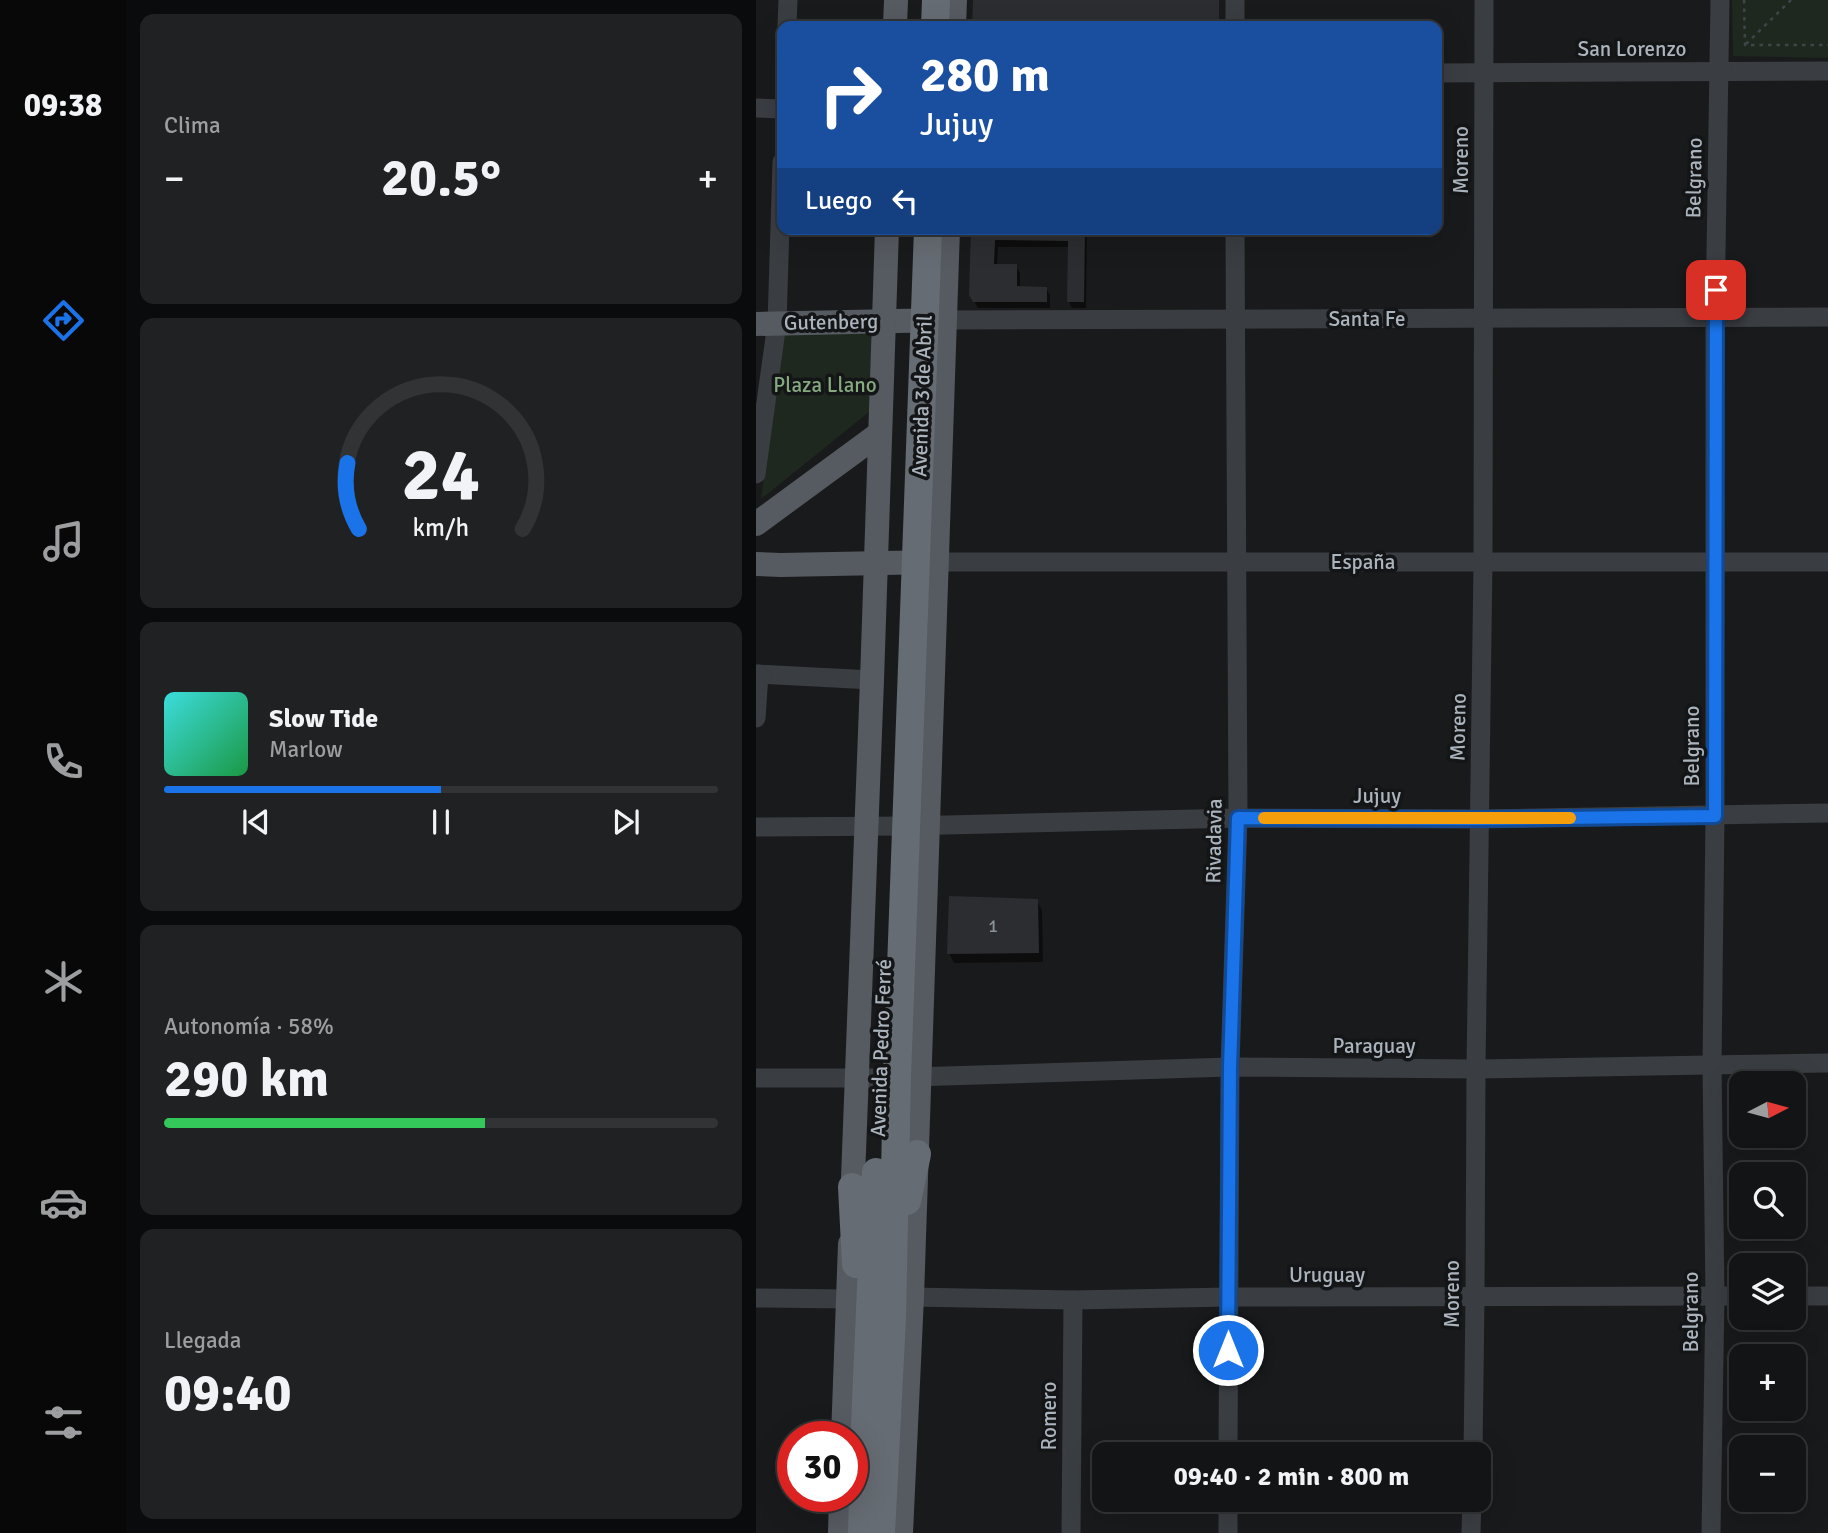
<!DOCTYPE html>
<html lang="es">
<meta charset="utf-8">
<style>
:root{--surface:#131415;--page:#202122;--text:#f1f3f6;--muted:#9d9ea0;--line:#323334;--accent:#1a73e8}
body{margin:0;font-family:Signika,sans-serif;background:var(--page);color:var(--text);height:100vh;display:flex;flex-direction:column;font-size:26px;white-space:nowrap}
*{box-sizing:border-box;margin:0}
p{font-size:23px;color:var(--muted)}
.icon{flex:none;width:38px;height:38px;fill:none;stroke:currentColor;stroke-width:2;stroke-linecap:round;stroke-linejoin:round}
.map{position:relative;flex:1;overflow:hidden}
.side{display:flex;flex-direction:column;gap:14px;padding:14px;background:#0a0b0c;width:630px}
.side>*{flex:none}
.hud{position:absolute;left:21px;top:21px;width:665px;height:214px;border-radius:14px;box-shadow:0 7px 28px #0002,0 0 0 2px var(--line);background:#1a4fa0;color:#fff;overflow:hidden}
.needle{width:46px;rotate:84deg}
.tools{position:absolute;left:973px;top:1071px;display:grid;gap:14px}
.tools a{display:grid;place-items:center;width:77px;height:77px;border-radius:14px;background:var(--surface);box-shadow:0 7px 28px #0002,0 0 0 2px var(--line);font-size:35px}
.speed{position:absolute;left:21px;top:1421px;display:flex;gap:14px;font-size:35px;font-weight:700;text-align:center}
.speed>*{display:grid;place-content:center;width:91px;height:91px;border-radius:50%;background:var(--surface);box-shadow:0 7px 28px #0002,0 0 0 2px var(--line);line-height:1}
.speed .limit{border:10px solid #d22;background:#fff;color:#111}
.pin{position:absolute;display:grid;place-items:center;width:60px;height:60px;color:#fff;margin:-30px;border-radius:14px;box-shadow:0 4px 10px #0006}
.me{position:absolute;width:77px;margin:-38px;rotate:0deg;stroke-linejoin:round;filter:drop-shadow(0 0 5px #0008)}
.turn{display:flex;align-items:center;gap:24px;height:147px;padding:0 28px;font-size:32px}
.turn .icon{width:91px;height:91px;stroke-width:2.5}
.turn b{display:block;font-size:49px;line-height:60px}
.then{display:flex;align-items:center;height:66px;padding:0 28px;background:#0003;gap:14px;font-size:26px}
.big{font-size:52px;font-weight:800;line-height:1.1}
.side .widget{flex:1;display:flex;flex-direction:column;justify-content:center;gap:10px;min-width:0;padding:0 24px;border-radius:14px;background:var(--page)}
.side .dial{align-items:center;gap:0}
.dial svg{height:182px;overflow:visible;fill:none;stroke:var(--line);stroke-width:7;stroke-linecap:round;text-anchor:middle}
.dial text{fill:var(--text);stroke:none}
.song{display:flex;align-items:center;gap:21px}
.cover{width:84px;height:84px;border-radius:10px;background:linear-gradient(135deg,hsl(180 70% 55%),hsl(140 70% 35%))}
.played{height:7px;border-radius:4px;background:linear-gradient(90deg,var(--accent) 50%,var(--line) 50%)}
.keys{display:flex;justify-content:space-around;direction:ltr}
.heat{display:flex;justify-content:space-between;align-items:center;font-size:38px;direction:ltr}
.charge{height:10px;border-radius:5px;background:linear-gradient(90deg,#34c759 58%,var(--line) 0)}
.trip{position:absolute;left:336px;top:1442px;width:399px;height:70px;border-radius:14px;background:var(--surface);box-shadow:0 7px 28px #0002,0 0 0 2px var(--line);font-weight:800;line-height:70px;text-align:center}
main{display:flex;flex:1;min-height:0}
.tabs{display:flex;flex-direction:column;width:126px;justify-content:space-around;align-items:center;background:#080808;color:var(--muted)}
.tabs .icon{width:49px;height:49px}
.tabs .current{color:var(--accent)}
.tabs b{font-size:32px;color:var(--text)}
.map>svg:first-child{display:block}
.green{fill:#1f281f}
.shadow{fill:#0007}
.building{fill:#2c2d30}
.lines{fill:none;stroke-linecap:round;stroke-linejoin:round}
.path{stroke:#404449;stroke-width:2.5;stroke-dasharray:3.5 5;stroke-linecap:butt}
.minor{stroke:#3a3d42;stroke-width:19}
.major{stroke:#565a61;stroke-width:24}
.highway{stroke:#666c73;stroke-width:28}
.route-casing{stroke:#114b97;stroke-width:18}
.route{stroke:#1a73e8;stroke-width:12}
.slow{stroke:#f59e0b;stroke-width:12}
.labels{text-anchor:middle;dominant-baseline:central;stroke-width:7;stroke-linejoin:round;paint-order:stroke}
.number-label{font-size:18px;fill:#8a9299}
.street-label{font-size:21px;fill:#abb4bd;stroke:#141517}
.park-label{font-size:21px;fill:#86a980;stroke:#141517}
</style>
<main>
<nav class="tabs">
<b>09:38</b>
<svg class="icon current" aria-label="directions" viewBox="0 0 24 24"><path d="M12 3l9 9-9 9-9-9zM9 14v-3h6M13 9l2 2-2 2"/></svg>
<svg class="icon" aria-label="music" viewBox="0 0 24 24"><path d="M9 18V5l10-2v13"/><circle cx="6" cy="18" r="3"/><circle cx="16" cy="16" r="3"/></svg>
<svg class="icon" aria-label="phone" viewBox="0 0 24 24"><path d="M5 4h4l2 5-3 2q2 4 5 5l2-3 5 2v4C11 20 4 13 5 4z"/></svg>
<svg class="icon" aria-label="climate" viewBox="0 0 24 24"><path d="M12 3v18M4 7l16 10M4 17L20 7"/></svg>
<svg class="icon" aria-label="car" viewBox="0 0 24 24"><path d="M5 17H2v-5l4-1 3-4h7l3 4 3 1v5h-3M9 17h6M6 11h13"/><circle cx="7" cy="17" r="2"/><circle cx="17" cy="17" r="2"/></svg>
<svg class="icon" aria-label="filters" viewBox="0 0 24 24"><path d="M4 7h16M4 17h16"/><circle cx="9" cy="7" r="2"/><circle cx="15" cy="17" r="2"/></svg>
</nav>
<section class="side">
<div class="widget"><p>Clima</p>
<div class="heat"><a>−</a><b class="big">20.5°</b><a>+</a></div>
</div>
<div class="widget dial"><svg viewBox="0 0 100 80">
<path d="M14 69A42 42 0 1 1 86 69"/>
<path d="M14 69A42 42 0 0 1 9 40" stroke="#1a73e8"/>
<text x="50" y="56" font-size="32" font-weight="700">24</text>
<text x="50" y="72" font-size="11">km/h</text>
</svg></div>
<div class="widget">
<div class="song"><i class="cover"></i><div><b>Slow Tide</b><p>Marlow</p></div></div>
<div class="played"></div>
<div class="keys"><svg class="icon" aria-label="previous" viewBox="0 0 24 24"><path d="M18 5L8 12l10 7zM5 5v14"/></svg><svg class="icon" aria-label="pause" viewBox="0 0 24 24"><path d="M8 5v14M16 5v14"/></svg><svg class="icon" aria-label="next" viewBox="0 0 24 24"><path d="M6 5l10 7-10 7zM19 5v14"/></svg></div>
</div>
<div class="widget"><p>Autonomía · 58%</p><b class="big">290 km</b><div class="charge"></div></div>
<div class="widget"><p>Llegada</p><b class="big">09:40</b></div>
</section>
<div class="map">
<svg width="1072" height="1533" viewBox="0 0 1072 1533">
<rect width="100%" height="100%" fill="#191a1c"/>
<g class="green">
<path d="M976,0H1072V58L977,56Z"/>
<path d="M119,328L118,408L5,499L26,330Z"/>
</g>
<g class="shadow">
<path d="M219,0H463V26H218Z"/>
<path d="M216,229H328L331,235L330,308H316L313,302V247H242L241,266H260L264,273V288H290L294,295V308H222L214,294Z"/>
<path d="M281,901L286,910L287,962L198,963L193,953Z"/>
</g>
<g class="building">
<path d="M217,0H463V26H216Z"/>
<path d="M215,229H329L328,302H311L312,241L239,240L238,264H261V286L291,287V302H217L213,295Z"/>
<path d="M193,896L282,899L283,953L191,954Z"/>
</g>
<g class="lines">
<g class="path">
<path d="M988,0L989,45H1072"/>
<path d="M990,44L1035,0"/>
</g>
<g class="minor">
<path d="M31,26L32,0"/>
<path d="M479,26V0"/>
<path d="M681,73L1072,71"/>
<path d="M0,108L26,109"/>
<path d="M189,320L1072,317"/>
<path d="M0,474L21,323L26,162"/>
<path d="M181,562H1072"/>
<path d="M0,674L116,680"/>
<path d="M0,718L3,674"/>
<path d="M0,827L149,826L482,818L723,819L1072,813"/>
<path d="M0,1078H124L474,1067L720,1069L1072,1063"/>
<path d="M1038,1296H1072"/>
<path d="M156,1297L317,1300L472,1297L985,1296"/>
<path d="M0,1298L93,1299"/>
<path d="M472,1454L474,1067L482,818L479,229"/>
<path d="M717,1454L719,1298L720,1069L727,562L728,0"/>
<path d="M315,1533L317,1300"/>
<path d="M472,1533V1500"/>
<path d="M715,1533L716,1500"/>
<path d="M955,1533L959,1296L956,1066L959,816V318L964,0"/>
</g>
<g class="major">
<path d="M139,26L140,0"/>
<path d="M198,26L199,0"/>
<path d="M0,324L188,320"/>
<path d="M0,524L124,433"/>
<path d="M0,564L25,565L180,562"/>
<path d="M96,1204L116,680L131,229"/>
<path d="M87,1437L94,1244"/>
<path d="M84,1533L85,1496"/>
<path d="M145,1533L156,1297L192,229"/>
</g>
<g class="highway">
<path d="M179,26L180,0"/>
<path d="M96,1187L100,1264"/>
<path d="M151,1201L161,1154"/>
<path d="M106,1533L109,1424L120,1172"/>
<path d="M125,1533L136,1319L141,1077L172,229"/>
</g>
</g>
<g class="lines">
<defs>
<path id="route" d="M472,1350L474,1068L482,818L723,819L959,816L960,290"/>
</defs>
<use href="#route" class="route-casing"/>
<use href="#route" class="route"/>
<path class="slow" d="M508,818H814"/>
</g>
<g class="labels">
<g class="number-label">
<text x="237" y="926">1</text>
</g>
<g class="street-label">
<text x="876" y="49">San Lorenzo</text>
<text transform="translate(705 160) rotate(-90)">Moreno</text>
<text transform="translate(938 178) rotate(-89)">Belgrano</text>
<text x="611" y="319">Santa Fe</text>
<text transform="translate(75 322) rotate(-1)">Gutenberg</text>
<text transform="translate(166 396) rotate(-88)">Avenida 3 de Abril</text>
<text x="607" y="562">España</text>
<text transform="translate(702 727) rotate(-89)">Moreno</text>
<text transform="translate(936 746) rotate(-90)">Belgrano</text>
<text x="621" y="796">Jujuy</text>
<text transform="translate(458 841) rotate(-89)">Rivadavia</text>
<text x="618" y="1046">Paraguay</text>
<text transform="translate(125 1048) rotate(-88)">Avenida Pedro Ferré</text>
<text x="571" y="1275">Uruguay</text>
<text transform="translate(696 1294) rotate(-90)">Moreno</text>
<text transform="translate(935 1312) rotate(-90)">Belgrano</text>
<text transform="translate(293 1416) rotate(-90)">Romero</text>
</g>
<g class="park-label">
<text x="69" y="385">Plaza Llano</text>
</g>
</g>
</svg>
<div class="tools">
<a><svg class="needle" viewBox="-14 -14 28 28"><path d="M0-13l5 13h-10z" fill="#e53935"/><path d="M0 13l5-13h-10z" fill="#9d9ea0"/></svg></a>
<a><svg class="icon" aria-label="search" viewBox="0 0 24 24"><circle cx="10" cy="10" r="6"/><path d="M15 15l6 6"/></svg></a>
<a><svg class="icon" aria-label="layers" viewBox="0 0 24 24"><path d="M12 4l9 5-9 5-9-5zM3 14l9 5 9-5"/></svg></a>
<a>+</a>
<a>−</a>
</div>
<div class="speed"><div class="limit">30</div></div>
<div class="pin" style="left:960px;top:290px;background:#d93025"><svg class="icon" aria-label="arrive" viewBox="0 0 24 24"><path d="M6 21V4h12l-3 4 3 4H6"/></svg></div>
<svg class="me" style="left:472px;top:1350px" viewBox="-20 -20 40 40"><circle r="17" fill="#1a73e8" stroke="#fff" stroke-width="3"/><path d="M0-11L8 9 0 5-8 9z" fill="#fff"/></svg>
<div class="trip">09:40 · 2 min · 800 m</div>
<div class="hud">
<div class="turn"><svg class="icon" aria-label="right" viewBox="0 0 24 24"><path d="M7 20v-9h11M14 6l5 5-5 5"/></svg><div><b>280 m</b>Jujuy</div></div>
<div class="then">Luego<svg class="icon" aria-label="left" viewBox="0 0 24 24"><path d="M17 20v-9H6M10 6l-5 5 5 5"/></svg></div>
</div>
</div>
</main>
